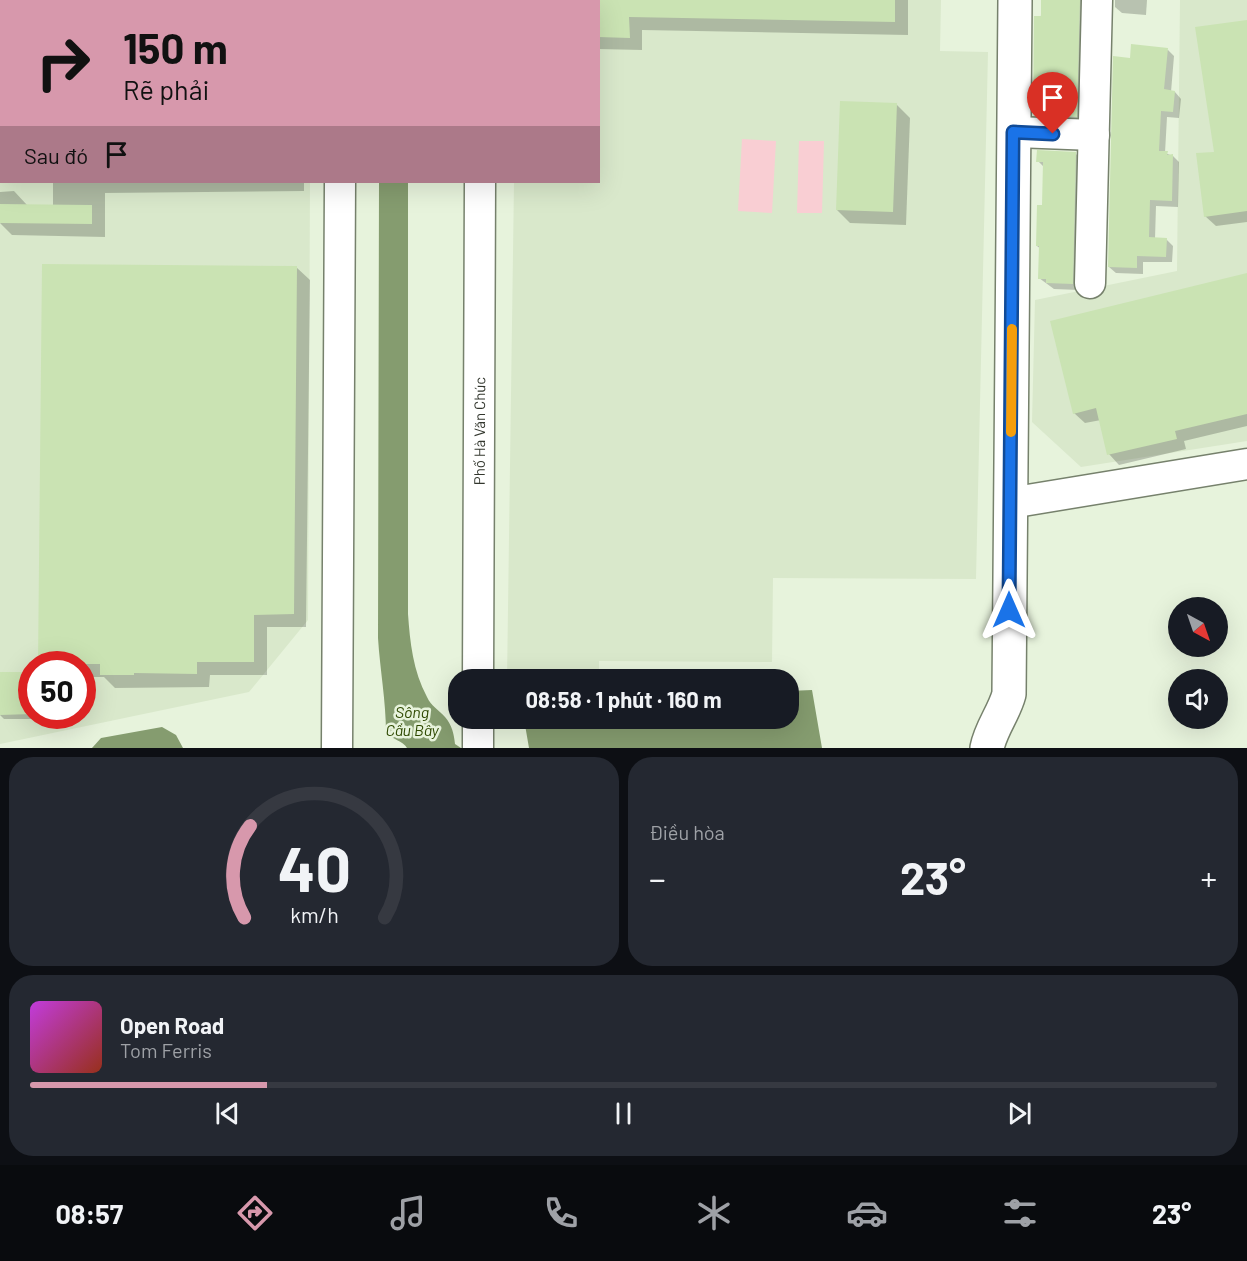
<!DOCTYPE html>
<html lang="vi">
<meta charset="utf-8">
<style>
:root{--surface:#171b24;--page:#242831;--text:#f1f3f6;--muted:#9ea1a6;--line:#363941;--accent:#d798ac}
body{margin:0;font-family:Barlow,sans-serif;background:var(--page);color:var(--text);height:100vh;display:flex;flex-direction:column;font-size:22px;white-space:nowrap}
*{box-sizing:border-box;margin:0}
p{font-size:20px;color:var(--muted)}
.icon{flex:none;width:33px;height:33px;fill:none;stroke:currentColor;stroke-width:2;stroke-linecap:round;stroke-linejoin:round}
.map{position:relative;height:748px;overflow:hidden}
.drawer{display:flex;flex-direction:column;gap:9px;padding:9px;background:#0d0f14;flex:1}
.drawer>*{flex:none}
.top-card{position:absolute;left:0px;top:0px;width:600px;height:183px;box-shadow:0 6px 24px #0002;background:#d798ac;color:#111;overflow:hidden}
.needle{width:39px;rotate:140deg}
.controls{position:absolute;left:1168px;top:597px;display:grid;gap:12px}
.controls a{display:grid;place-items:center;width:60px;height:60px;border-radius:50%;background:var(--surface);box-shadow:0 6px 24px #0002;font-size:30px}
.speed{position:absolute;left:18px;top:651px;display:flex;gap:12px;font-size:30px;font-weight:700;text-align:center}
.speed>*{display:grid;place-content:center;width:78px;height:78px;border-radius:50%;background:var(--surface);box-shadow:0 6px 24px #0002;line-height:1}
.speed .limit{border:9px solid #d22;background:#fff;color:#111}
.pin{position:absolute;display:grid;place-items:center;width:51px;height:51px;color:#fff;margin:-62px -26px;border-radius:50% 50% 50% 0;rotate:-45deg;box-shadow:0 0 6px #0007}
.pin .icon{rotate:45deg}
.me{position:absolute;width:66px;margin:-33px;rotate:0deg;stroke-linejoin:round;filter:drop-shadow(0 0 4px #0008)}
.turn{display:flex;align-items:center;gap:21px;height:126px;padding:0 24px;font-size:27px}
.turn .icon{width:78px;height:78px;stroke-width:2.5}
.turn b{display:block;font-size:42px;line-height:51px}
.then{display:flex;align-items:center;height:57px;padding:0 24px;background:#0003;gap:12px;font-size:22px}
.big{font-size:45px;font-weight:700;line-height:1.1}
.drawer .card{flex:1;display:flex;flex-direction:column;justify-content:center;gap:9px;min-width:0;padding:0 21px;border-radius:24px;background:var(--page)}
.drawer .dial{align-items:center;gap:0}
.dial svg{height:156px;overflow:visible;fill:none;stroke:var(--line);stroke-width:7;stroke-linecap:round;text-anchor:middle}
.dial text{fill:var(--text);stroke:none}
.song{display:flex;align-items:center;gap:18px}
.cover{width:72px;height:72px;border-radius:9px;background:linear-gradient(135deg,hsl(290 70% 55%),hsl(10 70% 35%))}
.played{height:6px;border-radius:3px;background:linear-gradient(90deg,var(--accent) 20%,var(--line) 20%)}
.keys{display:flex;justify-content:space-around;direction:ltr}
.heat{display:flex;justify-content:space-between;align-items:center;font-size:33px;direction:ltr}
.drawer .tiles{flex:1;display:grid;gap:9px;grid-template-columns:1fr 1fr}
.card:last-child{grid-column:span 2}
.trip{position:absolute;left:448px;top:669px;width:351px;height:60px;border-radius:24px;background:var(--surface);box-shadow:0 6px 24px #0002;font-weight:700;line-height:60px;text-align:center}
.dock{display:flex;height:96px;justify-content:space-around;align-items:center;background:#090b0e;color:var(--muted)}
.dock .icon{width:42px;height:42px}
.dock .on{color:var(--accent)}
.dock b{font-size:27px;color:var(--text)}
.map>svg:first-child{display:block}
.built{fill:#d9e8cb;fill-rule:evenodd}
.green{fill:#f9ced3}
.water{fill:#859c6f}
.shadow{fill:#0003}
.building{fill:#cae3b3}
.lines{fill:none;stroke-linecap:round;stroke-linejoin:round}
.minor-casing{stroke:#76816c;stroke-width:33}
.major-casing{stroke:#76816c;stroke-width:36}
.minor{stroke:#fff;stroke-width:30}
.major{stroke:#fff;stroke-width:33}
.route-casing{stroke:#114b97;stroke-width:15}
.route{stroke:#1a73e8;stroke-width:10}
.slow{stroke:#f59e0b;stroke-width:10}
.labels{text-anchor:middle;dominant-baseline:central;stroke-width:5;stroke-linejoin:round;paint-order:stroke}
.street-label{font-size:15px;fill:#33372e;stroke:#e7f3dc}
.water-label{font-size:16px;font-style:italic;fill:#2e4901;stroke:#e7f3dc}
</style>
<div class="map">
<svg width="1247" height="748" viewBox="0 0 1247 748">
<rect width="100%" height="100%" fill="#e7f3dc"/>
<g class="built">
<path d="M0,0H310L2,2V182H310L308,620L249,692L0,744ZM32,664H82V716H32Z"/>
<path d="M516,0H941L940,51L988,52L976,579L773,578L772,662L599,661V679L507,680L514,182H598V2Z"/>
<path d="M1180,0H1247V441L1081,467L1032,422L1035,300L1177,271Z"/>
</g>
<g class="green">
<path d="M742,139L776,141L772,213L738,211Z"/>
<path d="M799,141H824L822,213H797Z"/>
</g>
<g class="water">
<path d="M379,182H408V614C410,642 413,671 427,697C431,706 439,710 445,717C452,725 454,734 455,744L461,748H407C403,741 392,739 386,733C386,701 380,670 378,638Z"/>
<path d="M812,690L822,748H529L524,719L789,718V691Z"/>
<path d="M162,727L176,735L183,748H92L101,738Z"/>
</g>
<g class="shadow">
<rect x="52" y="0" width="251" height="2"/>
<path d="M528,0H908V35L642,30V50L598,49V2Z"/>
<path d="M1042,0H1087L1082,122L1040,119L1034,113Z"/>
<path d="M1115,0H1147L1146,15L1122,13L1115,7Z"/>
<path d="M1247,21V222L1216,226L1205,216L1216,153Z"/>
<path d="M1168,50L1174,56L1171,92H1175L1181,99L1179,118L1167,117L1165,153L1173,156L1179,162L1178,207L1156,206L1155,239H1166L1173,246L1172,262H1143V274L1116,273L1109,267L1131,59Z"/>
<path d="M896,104L910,118L906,225L850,223L837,210Z"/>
<path d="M1075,153L1082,160L1079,290L1054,289L1039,278L1041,249L1037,246L1043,206L1045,168L1038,161Z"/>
<path d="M53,182H304V191L105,193V237L12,235L0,223V192L14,191L27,205L53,206Z"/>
<path d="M296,267L310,280L306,627H267V675H210L209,687L115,688L104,677H82V664H41L40,663Z"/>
<path d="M1247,274V426L1184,441L1186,449L1119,465L1109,454L1101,420L1085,423L1074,413Z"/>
<path d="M32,673V716H45V719H4L0,715V674Z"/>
</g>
<g class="building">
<path d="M598,0H895V22L629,17L630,38L598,37Z"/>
<path d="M1041,0H1080L1077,117L1033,114L1034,16H1041Z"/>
<path d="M1247,20V211L1204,217L1196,153L1214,152L1195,27Z"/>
<path d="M1131,44L1168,48L1164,89L1175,91L1173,112L1161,111L1159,151H1168L1167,155L1173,154L1172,201L1150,200L1149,237L1167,238L1166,257L1137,256V268L1108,267L1113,56L1130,58Z"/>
<path d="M840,101L897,103L893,212L836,210Z"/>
<path d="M1037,150L1076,152L1073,284L1046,283V279H1038L1039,246H1036L1037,205H1042L1043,162H1036Z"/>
<path d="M0,204L92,205V224L0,223Z"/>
<path d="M42,264L297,266L294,614L254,615V662H197V674L134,673V675H100V664H38Z"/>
<path d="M1247,273V414L1175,431L1177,439L1107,455L1096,408L1073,414L1050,321Z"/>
<path d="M0,672H32V714L0,715Z"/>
</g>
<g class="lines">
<defs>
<g id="minor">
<path d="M341,2V0"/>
<path d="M481,2V0"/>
<path d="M1013,132L1094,135"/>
<path d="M1090,283L1097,0"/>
<path d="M1010,503L1247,464"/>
<path id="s1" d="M478,680L480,182"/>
<path d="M337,748L340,182"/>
<path d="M478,748V718"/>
</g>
<path id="major" d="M987,748C991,728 1004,713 1009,694L1015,0"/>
</defs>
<use href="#minor" class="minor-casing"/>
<use href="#major" class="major-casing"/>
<use href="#minor" class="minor"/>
<use href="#major" class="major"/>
</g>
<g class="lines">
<defs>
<path id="route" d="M1009,610L1013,132L1053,134"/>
</defs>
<use href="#route" class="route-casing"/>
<use href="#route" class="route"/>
<path class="slow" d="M1011,432L1012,329"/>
</g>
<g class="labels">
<g class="street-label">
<text stroke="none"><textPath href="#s1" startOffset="249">Phố Hà Văn Chúc</textPath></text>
</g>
<g class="water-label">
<text x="412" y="711">Sông<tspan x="412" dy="18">Cầu Bây</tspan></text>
</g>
</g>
</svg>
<div class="controls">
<a><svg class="needle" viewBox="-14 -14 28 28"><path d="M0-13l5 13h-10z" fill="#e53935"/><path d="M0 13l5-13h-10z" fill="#9ea1a6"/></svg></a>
<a><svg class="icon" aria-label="sound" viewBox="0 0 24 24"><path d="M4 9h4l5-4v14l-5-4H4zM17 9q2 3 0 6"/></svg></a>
</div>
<div class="speed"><div class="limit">50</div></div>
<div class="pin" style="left:1053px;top:134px;background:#d93025"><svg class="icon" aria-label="arrive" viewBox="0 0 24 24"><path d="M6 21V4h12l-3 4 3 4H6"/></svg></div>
<svg class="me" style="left:1009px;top:610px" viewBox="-20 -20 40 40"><path d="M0-17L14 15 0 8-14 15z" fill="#1a73e8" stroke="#fff" stroke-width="4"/></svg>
<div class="trip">08:58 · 1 phút · 160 m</div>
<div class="top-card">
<div class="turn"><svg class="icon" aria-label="right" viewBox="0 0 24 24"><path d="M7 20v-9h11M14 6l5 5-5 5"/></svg><div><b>150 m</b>Rẽ phải</div></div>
<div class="then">Sau đó<svg class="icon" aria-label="arrive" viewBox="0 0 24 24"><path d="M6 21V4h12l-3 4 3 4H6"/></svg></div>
</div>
</div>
<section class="drawer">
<div class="tiles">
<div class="card dial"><svg viewBox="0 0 100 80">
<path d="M14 69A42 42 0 1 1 86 69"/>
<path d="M14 69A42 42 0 0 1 17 22" stroke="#d798ac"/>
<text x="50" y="56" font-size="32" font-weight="700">40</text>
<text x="50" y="72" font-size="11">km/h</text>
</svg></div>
<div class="card"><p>Điều hòa</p>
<div class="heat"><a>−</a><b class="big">23°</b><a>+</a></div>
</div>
<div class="card">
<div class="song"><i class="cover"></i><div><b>Open Road</b><p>Tom Ferris</p></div></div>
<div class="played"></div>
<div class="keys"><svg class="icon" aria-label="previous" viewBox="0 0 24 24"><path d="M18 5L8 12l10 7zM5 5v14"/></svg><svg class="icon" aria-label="pause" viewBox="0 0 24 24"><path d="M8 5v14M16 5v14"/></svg><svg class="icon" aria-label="next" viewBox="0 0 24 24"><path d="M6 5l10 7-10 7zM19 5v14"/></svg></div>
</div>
</div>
</section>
<nav class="dock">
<b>08:57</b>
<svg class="icon on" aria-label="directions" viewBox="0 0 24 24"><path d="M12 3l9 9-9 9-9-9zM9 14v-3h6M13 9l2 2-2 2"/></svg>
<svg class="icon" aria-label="music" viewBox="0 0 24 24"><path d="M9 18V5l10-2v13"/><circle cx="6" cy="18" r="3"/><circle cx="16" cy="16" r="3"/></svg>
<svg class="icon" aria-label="phone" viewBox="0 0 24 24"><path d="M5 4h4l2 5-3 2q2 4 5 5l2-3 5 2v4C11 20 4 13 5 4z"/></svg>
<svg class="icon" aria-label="climate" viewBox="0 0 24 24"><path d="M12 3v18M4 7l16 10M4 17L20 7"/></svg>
<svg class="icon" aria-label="car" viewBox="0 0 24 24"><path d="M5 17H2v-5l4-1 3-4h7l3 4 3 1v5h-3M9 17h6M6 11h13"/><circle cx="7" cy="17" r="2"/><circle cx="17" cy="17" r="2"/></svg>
<svg class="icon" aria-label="filters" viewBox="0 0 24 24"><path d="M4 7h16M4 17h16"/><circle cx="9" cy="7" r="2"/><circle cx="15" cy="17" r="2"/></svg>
<b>23°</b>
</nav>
